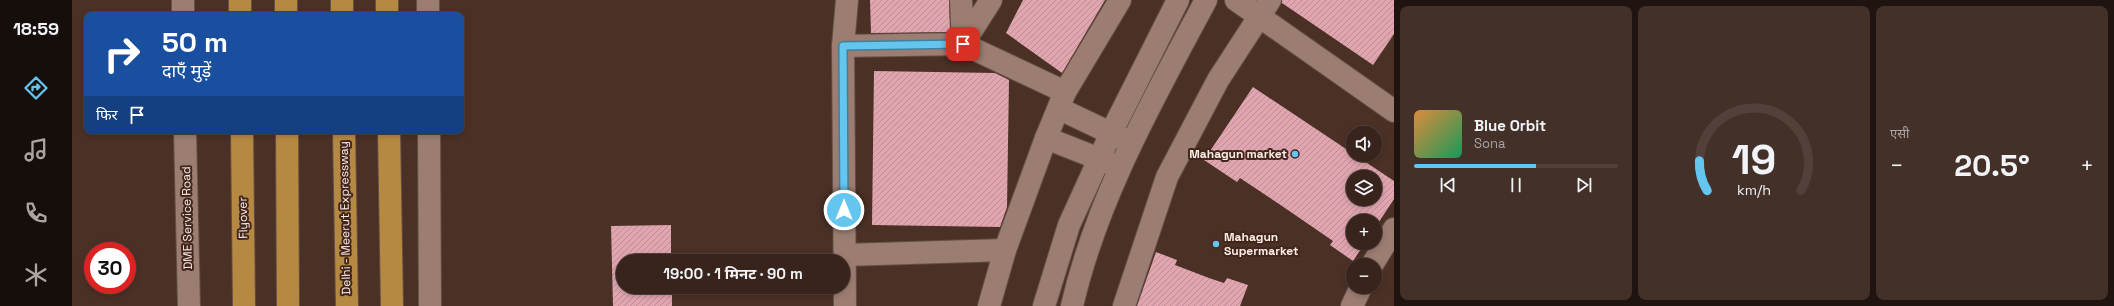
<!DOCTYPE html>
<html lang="hi">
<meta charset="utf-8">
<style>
:root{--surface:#38241c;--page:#433029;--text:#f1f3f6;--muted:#aba4a3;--line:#52413b;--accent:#64c5ee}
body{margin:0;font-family:"Space Grotesk","Noto Sans Devanagari",sans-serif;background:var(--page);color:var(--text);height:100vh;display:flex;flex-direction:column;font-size:15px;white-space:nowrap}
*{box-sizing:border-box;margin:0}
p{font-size:13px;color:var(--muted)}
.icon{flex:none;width:22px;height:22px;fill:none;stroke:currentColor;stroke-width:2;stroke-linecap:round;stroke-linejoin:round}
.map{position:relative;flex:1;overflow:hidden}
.side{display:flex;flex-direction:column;gap:6px;padding:6px;background:#1f140f;width:720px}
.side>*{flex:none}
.hud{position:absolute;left:12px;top:12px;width:380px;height:122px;border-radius:8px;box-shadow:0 2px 6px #0003,0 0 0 1px var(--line);background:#1a4fa0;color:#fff;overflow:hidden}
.tools{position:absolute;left:1274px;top:126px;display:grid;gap:8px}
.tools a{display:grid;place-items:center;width:36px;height:36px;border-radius:50%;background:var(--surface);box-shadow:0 2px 6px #0003,0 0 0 1px var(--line);font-size:20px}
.speed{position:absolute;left:12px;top:242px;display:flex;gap:8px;font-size:20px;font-weight:700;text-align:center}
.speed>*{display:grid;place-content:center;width:52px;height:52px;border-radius:50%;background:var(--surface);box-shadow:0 2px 6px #0003,0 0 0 1px var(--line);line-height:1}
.speed .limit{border:6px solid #d22;background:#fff;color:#111}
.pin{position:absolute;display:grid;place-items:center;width:34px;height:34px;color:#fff;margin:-17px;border-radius:8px;box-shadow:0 2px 6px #0006}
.me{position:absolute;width:44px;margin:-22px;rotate:0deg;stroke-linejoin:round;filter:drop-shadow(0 0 3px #0008)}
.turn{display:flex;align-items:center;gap:14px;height:84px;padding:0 12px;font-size:18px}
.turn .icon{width:52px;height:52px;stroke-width:2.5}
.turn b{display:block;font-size:28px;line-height:34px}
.then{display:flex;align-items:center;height:38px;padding:0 12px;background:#0003;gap:8px;font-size:15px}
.big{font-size:30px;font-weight:700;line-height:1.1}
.side .card{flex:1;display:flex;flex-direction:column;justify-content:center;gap:6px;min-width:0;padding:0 14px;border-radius:8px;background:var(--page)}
.side .dial{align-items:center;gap:0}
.dial svg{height:104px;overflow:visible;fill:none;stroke:var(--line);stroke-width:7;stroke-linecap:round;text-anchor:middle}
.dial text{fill:var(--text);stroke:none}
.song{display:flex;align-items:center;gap:12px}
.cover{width:48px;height:48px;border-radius:6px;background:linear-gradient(135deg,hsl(30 70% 55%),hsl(150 70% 35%))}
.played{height:4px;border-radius:2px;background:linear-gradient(90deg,var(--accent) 60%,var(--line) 60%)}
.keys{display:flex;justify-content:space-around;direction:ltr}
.heat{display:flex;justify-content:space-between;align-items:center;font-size:22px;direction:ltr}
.side .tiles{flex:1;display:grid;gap:6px;grid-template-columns:repeat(3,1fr)}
.trip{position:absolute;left:544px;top:254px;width:234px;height:40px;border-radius:20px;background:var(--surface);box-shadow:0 2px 6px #0003,0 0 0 1px var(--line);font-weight:700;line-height:40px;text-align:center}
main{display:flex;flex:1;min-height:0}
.menu{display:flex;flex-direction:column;width:72px;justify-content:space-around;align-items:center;background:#160e0b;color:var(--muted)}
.menu .icon{width:28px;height:28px}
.menu .on{color:var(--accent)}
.menu b{font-size:18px;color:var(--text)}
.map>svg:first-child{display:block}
.building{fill:url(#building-hatch);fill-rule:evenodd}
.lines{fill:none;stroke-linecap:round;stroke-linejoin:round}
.minor-casing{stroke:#654f46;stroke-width:24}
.highway-casing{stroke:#654f46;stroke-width:24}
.minor{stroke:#9c7d71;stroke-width:22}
.highway{stroke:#b68942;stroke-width:22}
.route-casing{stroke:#41809b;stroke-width:10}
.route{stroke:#64c5ee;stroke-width:7}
.poi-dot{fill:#64c5ee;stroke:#40261c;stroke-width:1.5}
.labels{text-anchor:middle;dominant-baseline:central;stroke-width:4;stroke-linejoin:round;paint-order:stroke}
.poi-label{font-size:12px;font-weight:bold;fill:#fdece5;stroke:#40261c;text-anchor:end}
.street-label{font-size:12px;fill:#fdece5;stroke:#40261c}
</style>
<main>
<nav class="menu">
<b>18:59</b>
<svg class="icon on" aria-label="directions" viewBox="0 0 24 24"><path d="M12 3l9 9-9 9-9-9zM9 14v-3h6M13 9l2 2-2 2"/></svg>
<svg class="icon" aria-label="music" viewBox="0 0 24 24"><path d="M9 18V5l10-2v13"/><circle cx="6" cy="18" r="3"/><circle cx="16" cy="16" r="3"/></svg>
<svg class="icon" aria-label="phone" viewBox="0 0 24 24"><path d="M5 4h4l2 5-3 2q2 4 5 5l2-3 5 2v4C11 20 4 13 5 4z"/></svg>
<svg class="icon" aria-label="climate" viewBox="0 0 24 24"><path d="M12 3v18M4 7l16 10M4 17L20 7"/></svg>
</nav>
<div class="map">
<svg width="1322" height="306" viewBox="0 0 1322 306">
<defs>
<pattern id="building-hatch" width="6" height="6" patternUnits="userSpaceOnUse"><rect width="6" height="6" fill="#e1a5b0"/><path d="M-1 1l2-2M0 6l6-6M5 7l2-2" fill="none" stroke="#bc8e95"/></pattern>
</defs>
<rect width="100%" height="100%" fill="#4b3026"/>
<g class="building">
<path d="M798,0H877L878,32L799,33Z"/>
<path d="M951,0H1033L990,73L934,33Z"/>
<path d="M1210,0H1322V34L1301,65L1210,3Z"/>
<path d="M802,71L923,73L937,80L935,207L928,227L800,225Z"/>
<path d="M1181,87L1322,181V199L1303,228V221H1281V243H1293L1281,261L1258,245L1261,241L1210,206L1168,178L1165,182L1132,160ZM1281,177H1303V199H1281Z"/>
<path d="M599,225V261H551V287H600V306H541L539,226Z"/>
<path d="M1084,252L1105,260L1103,265L1137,278L1152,283L1155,278L1176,285L1168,306H1065Z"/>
</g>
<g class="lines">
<defs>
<g id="minor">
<path d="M111,0V15"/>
<path d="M356,0V15"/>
<path d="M889,0L891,44"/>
<path d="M1164,0L1322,111"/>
<path d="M891,44L919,0"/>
<path d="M771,46L891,44L993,92"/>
<path d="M988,109L1051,139"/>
<path d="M113,131L117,306"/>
<path d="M357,131L358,306"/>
<path d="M974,138L1040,164"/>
<path d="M773,255L933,250"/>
<path d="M1300,265L1322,229"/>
<path d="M773,306L771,46L775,0"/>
<path d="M917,306L933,250L974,138L993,92L1048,0"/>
<path d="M972,306L997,225L1039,133L1106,0"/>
<path d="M1000,306C1025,197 1082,98 1134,0"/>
<path d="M1052,306L1095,177L1146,80L1198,0"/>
<path d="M1280,306L1289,287"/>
</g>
<g id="highway">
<path d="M168,0V15"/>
<path d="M214,0V15"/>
<path d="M270,0V15"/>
<path d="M315,0V15"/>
<path d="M170,131L172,306"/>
<path d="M215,131L216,306"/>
<path d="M272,131L275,306"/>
<path d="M317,131L320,306"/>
</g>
</defs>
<use href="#minor" class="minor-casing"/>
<use href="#highway" class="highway-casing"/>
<use href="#minor" class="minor"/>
<use href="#highway" class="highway"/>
</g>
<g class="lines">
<defs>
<path id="route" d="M772,210L771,46L891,44"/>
</defs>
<use href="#route" class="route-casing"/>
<use href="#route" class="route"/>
</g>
<g class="poi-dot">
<circle cx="1223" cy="154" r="4"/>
<circle cx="1144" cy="244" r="4"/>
</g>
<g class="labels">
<g class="poi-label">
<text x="1215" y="154">Mahagun market</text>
<text x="1152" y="237" text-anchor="start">Mahagun<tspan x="1152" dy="14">Supermarket</tspan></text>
</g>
<g class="street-label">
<text transform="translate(115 218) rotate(-91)">DME Service Road</text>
<text transform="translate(171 218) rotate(-91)">Flyover</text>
<text transform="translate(273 218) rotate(-91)">Delhi - Meerut Expressway</text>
</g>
</g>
</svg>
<div class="tools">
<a><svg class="icon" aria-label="sound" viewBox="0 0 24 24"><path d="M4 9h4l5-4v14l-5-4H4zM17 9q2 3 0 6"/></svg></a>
<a><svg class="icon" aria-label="layers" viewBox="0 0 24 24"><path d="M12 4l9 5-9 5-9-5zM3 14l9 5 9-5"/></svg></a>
<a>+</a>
<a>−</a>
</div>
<div class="speed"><div class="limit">30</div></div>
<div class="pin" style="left:891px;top:44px;background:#d93025"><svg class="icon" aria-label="arrive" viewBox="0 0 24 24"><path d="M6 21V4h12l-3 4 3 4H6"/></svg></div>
<svg class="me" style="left:772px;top:210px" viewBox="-20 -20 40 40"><circle r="17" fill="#64c5ee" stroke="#fff" stroke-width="3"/><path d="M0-11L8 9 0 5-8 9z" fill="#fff"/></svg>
<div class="trip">19:00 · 1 मिनट · 90 m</div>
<div class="hud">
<div class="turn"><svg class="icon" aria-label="right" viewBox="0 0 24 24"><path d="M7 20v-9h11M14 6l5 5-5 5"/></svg><div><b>50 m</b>दाएँ मुड़ें</div></div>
<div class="then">फिर<svg class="icon" aria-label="arrive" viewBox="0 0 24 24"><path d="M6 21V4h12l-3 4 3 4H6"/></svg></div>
</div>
</div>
<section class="side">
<div class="tiles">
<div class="card">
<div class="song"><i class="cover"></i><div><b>Blue Orbit</b><p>Sona</p></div></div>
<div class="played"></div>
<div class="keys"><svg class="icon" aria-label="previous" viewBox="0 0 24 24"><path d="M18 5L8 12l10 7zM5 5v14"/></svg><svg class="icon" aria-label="pause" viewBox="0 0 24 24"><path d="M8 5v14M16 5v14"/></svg><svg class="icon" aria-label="next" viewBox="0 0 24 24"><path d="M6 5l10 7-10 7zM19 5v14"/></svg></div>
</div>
<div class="card dial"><svg viewBox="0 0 100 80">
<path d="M14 69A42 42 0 1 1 86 69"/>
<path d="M14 69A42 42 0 0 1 8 46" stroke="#64c5ee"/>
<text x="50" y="56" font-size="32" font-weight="700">19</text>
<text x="50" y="72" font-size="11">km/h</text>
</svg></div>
<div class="card"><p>एसी</p>
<div class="heat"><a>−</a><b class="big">20.5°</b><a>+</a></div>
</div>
</div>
</section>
</main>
